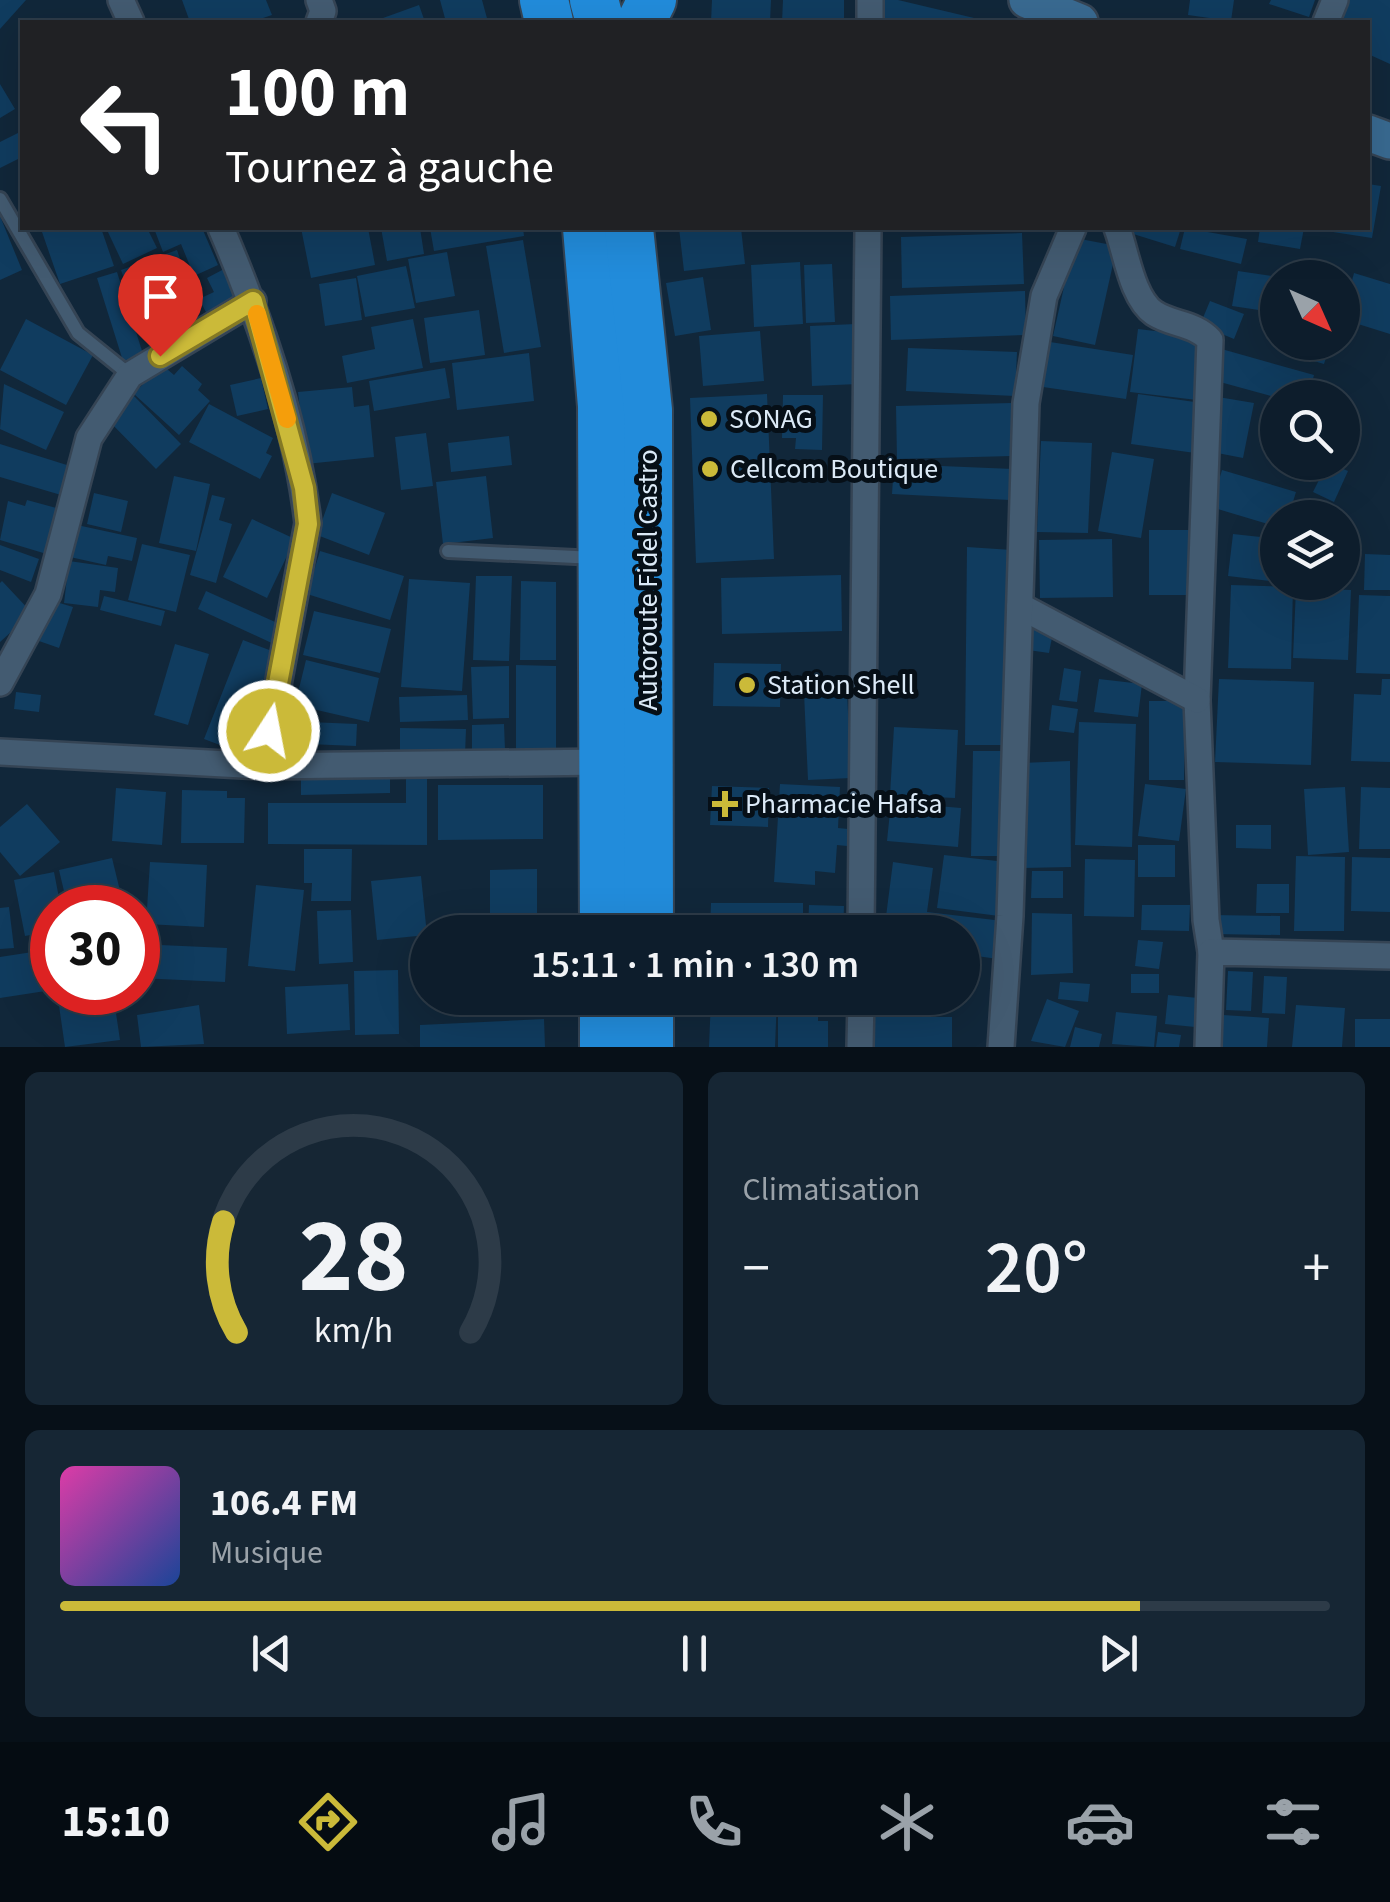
<!DOCTYPE html>
<html lang="fr">
<meta charset="utf-8">
<style>
:root{--surface:#0d1d2c;--page:#162634;--text:#f1f3f6;--muted:#9aa2a9;--line:#2d3b48;--accent:#cbba39}
body{margin:0;font-family:"Source Sans 3",sans-serif;background:var(--page);color:var(--text);height:100vh;display:flex;flex-direction:column;font-size:38px;white-space:nowrap}
*{box-sizing:border-box;margin:0}
p{font-size:32px;color:var(--muted)}
.icon{flex:none;width:55px;height:55px;fill:none;stroke:currentColor;stroke-width:2;stroke-linecap:round;stroke-linejoin:round}
.map{position:relative;height:1047px;overflow:hidden}
.drawer{display:flex;flex-direction:column;gap:25px;padding:25px;background:#071018;flex:1}
.drawer>*{flex:none}
.top-card{position:absolute;left:20px;top:20px;width:1350px;height:210px;border-radius:0px;box-shadow:0 10px 40px #0002,0 0 0 2px var(--line);background:#202124;color:#fff;overflow:hidden}
.needle{width:65px;rotate:135deg}
.fabs{position:absolute;left:1260px;top:260px;display:grid;gap:20px}
.fabs a{display:grid;place-items:center;width:100px;height:100px;border-radius:50%;background:var(--surface);box-shadow:0 10px 40px #0002,0 0 0 2px var(--line);font-size:50px}
.speed{position:absolute;left:30px;top:885px;display:flex;gap:20px;font-size:50px;font-weight:700;text-align:center}
.speed>*{display:grid;place-content:center;width:130px;height:130px;border-radius:50%;background:var(--surface);box-shadow:0 10px 40px #0002,0 0 0 2px var(--line);line-height:1}
.speed .limit{border:15px solid #d22;background:#fff;color:#111}
.pin{position:absolute;display:grid;place-items:center;width:85px;height:85px;color:#fff;margin:-102px -42px;border-radius:50% 50% 50% 0;rotate:-45deg;box-shadow:0 0 10px #0007}
.pin .icon{rotate:45deg}
.me{position:absolute;width:110px;margin:-55px;rotate:11deg;stroke-linejoin:round;filter:drop-shadow(0 0 8px #0008)}
.turn{display:flex;align-items:center;gap:35px;height:210px;padding:0 40px;font-size:45px}
.turn .icon{width:130px;height:130px;stroke-width:2.5}
.turn b{display:block;font-size:70px;line-height:85px}
.big{font-size:75px;font-weight:600;line-height:1.1}
.drawer .widget{flex:1;display:flex;flex-direction:column;justify-content:center;gap:15px;min-width:0;padding:0 35px;border-radius:15px;background:var(--page)}
.drawer .dial{align-items:center;gap:0}
.dial svg{height:260px;overflow:visible;fill:none;stroke:var(--line);stroke-width:7;stroke-linecap:round;text-anchor:middle}
.dial text{fill:var(--text);stroke:none}
.song{display:flex;align-items:center;gap:30px}
.cover{width:120px;height:120px;border-radius:15px;background:linear-gradient(135deg,hsl(320 70% 55%),hsl(220 70% 35%))}
.played{height:10px;border-radius:5px;background:linear-gradient(90deg,var(--accent) 85%,var(--line) 85%)}
.keys{display:flex;justify-content:space-around;direction:ltr}
.heat{display:flex;justify-content:space-between;align-items:center;font-size:55px;direction:ltr}
.drawer .tiles{flex:1;display:grid;gap:25px;grid-template-columns:1fr 1fr}
.widget:last-child{grid-column:span 2}
.trip{position:absolute;left:410px;top:915px;width:570px;height:100px;border-radius:50px;background:var(--surface);box-shadow:0 10px 40px #0002,0 0 0 2px var(--line);font-weight:600;line-height:100px;text-align:center}
.menu{display:flex;height:160px;justify-content:space-around;align-items:center;background:#050c12;color:var(--muted)}
.menu .icon{width:70px;height:70px}
.menu .selected{color:var(--accent)}
.menu b{font-size:45px;color:var(--text)}
.map>svg:first-child{display:block}
.building{fill:#103c5f}
.lines{fill:none;stroke-linecap:round;stroke-linejoin:round}
.lane-casing{stroke:#354454;stroke-width:18}
.street-casing{stroke:#354454;stroke-width:30}
.secondary-casing{stroke:#354454;stroke-width:40}
.highway-casing{stroke:#354454;stroke-width:52}
.lane{stroke:#435b71;stroke-width:12}
.street{stroke:#435b71;stroke-width:25}
.secondary{stroke:#396a91;stroke-width:35}
.highway{stroke:#228cdb;stroke-width:48}
.route-casing{stroke:#847925;stroke-width:25}
.route{stroke:#cbba39;stroke-width:18}
.slow{stroke:#f59e0b;stroke-width:18}
.poi-dot{fill:#cbba39;stroke:#060f17;stroke-width:4}
.labels{text-anchor:middle;dominant-baseline:central;stroke-width:10;stroke-linejoin:round;paint-order:stroke}
.poi-label{font-size:28px;fill:#dceaf7;stroke:#060f17;text-anchor:start}
.street-label{font-size:28px;fill:#dceaf7;stroke:#060f17}
</style>
<div class="map">
<svg width="1390" height="1047" viewBox="0 0 1390 1047">
<rect width="100%" height="100%" fill="#11273a"/>
<g class="building">
<path d="M0,0H26L0,29Z"/>
<path d="M182,0H266L272,15L251,22H190Z"/>
<path d="M440,0H482L488,22H446Z"/>
<path d="M712,0H771L770,22H711Z"/>
<path d="M783,0H844V22H782Z"/>
<path d="M884,0H898L991,22H879Z"/>
<path d="M1190,0H1234L1231,21L1188,15Z"/>
<path d="M1271,0H1315L1309,17L1269,4Z"/>
<path d="M1349,0H1390V64L1368,54V22H1338Z"/>
<path d="M419,5L425,22H372Z"/>
<path d="M0,84L15,109L0,118Z"/>
<path d="M20,132L22,157L0,168V142Z"/>
<path d="M1368,184L1381,186L1372,238L1320,230L1368,228Z"/>
<path d="M0,216L22,270L0,280Z"/>
<path d="M54,228H101L114,266L60,284L42,232Z"/>
<path d="M112,228H147L157,248L123,264L107,230Z"/>
<path d="M163,228H202L218,265L194,276L181,244L163,252L155,231Z"/>
<path d="M301,228H368L375,265L311,278Z"/>
<path d="M381,228H420L424,254L387,261Z"/>
<path d="M430,228H523L524,236L434,251Z"/>
<path d="M679,228H741L745,264L684,271Z"/>
<path d="M1114,228H1181L1175,247Z"/>
<path d="M1185,228L1247,239L1241,264L1180,249Z"/>
<path d="M1260,228H1304L1300,249L1258,242Z"/>
<path d="M1022,233L1024,284L902,288L901,237Z"/>
<path d="M1075,238L1117,246L1095,345L1053,336Z"/>
<path d="M523,240L541,347L504,353L486,246Z"/>
<path d="M177,250L197,309L141,328L121,270Z"/>
<path d="M447,252L455,296L416,303L408,259Z"/>
<path d="M800,262L803,324L754,327L751,265Z"/>
<path d="M832,264L835,322L806,323L804,265Z"/>
<path d="M406,266L415,308L365,317L357,276Z"/>
<path d="M224,269L237,299L207,314L199,299L214,292L207,278Z"/>
<path d="M1238,271L1278,277V313L1232,306Z"/>
<path d="M117,272L143,354L123,361L97,278Z"/>
<path d="M1354,273L1390,284V334L1342,319Z"/>
<path d="M703,277L711,330L675,336L666,283Z"/>
<path d="M356,278L362,320L325,326L319,284Z"/>
<path d="M1025,291L1026,335L891,340L890,296Z"/>
<path d="M1210,301L1244,314L1234,339L1200,325Z"/>
<path d="M479,310L485,355L430,363L424,318Z"/>
<path d="M26,319L93,355L66,405L0,370Z"/>
<path d="M413,319L423,368L347,383L342,356L375,349L371,327Z"/>
<path d="M856,324L858,384L812,386L810,326Z"/>
<path d="M1138,329L1205,337L1197,400L1130,392Z"/>
<path d="M760,331L764,381L703,386L699,336Z"/>
<path d="M1050,342L1133,355L1126,399L1043,387Z"/>
<path d="M1282,342H1331L1324,364L1280,351Z"/>
<path d="M908,348L1017,352L1015,396L906,391Z"/>
<path d="M1218,348L1314,375L1308,398H1278L1209,379Z"/>
<path d="M529,353L534,401L457,410L452,363Z"/>
<path d="M161,364L174,375L182,366L202,384L198,390L210,401L179,435L134,394Z"/>
<path d="M445,368L450,398L374,411L369,381Z"/>
<path d="M261,378L268,409L237,416L230,385Z"/>
<path d="M4,384L64,412L46,450L0,429Z"/>
<path d="M352,387L354,407L369,405L374,457L306,464L298,392Z"/>
<path d="M132,394L181,444L156,469L107,419Z"/>
<path d="M767,394L774,559L696,563L690,398Z"/>
<path d="M1138,394L1202,403L1195,453L1131,444Z"/>
<path d="M783,395H823L822,450L795,449L796,438H782Z"/>
<path d="M1218,397L1254,403L1243,458L1207,451Z"/>
<path d="M1011,403L1012,456L897,459L896,406Z"/>
<path d="M209,404L273,438L266,453L272,456L260,479L189,442Z"/>
<path d="M426,433L433,486L401,490L395,437Z"/>
<path d="M509,436L512,465L451,472L448,443Z"/>
<path d="M1041,441L1092,443L1088,533L1037,532Z"/>
<path d="M0,444L70,466L61,495L0,477Z"/>
<path d="M1112,452L1154,459L1141,538L1098,531Z"/>
<path d="M1282,462H1323L1316,478Z"/>
<path d="M1328,462L1348,471L1334,502L1313,492Z"/>
<path d="M894,464L1013,469L1010,500L892,494Z"/>
<path d="M1222,470L1296,492L1288,518H1278V527L1211,507Z"/>
<path d="M174,476L210,484L196,551L159,543Z"/>
<path d="M486,476L493,538L443,544L436,482Z"/>
<path d="M94,493L128,501L121,532L87,524Z"/>
<path d="M332,493L385,513L369,555L317,535Z"/>
<path d="M212,495L225,498L219,520L232,524L216,583L190,575Z"/>
<path d="M27,500L60,509L50,555L0,540L8,501L25,506Z"/>
<path d="M252,519L295,539L267,598L223,577Z"/>
<path d="M77,525L137,538L132,561L108,556L106,565L70,557Z"/>
<rect x="1149" y="530" width="47" height="65"/>
<path d="M1233,534L1278,539V582L1228,576Z"/>
<path d="M1112,539L1113,597L1040,598L1039,540Z"/>
<path d="M142,544L190,555L176,612L128,600Z"/>
<path d="M0,545L39,559L31,582L0,570Z"/>
<path d="M967,547L1012,550L1008,745H965Z"/>
<path d="M320,551L404,576L390,620L307,594Z"/>
<path d="M1365,554L1390,555V590H1364Z"/>
<path d="M69,561L118,568L115,592L100,590L98,607L64,603Z"/>
<path d="M841,575L842,631L722,634L721,578Z"/>
<path d="M476,576H512L509,661L473,660Z"/>
<path d="M409,579L470,583L462,691L401,687Z"/>
<path d="M2,581L32,613L0,642V583Z"/>
<path d="M521,581L556,582V660H520Z"/>
<path d="M1231,585L1293,587L1291,669L1228,668Z"/>
<path d="M1296,588L1351,590L1348,660L1293,658Z"/>
<path d="M206,591L284,626L276,645L198,609Z"/>
<path d="M1359,595L1390,596V674L1356,673Z"/>
<path d="M104,596L165,611L161,626L100,610Z"/>
<path d="M53,601L73,607L59,648L39,641Z"/>
<path d="M314,611L391,629L380,673L303,655Z"/>
<path d="M1032,629L1053,632L1049,653L1028,650Z"/>
<path d="M243,640L280,654L241,753L204,739Z"/>
<path d="M175,644L209,654L188,725L154,715Z"/>
<path d="M306,660L379,678L369,722L295,705Z"/>
<path d="M714,663L781,664L780,707L713,706Z"/>
<path d="M516,665L556,666V751H516Z"/>
<path d="M509,666V718L473,719L471,667Z"/>
<path d="M1064,668L1081,671L1077,702L1059,700Z"/>
<path d="M1099,679L1142,684L1138,717L1094,712Z"/>
<path d="M1219,679L1314,682L1311,765L1215,762Z"/>
<path d="M1382,679H1390V762L1351,761L1354,694L1381,695Z"/>
<path d="M847,691L851,778L808,780L804,693Z"/>
<path d="M16,692L41,695L39,712L14,709Z"/>
<path d="M467,695L468,720L400,722L399,697Z"/>
<path d="M1149,701H1185L1184,780H1149Z"/>
<path d="M1052,705L1078,709L1074,733L1049,730Z"/>
<path d="M285,721L357,724L356,746L284,743Z"/>
<path d="M1079,722L1136,724L1132,847L1075,845Z"/>
<path d="M504,724L505,750L472,751V725Z"/>
<path d="M894,727L958,730L955,798L890,795Z"/>
<path d="M400,728L466,729L465,755H400Z"/>
<path d="M973,751H1005L1004,856H971Z"/>
<path d="M1070,761L1071,867L1022,868L1021,763Z"/>
<path d="M390,775V793L301,795V777Z"/>
<path d="M406,779H427V845L268,844V803H406Z"/>
<path d="M780,784L840,787L838,828L848,829L847,846L837,845L835,873L815,871V885L774,882Z"/>
<path d="M1145,784L1186,789L1179,841L1138,836Z"/>
<path d="M438,785H543V839L438,840Z"/>
<path d="M712,786L769,788L768,827L710,825Z"/>
<path d="M1345,787L1349,852L1308,855L1304,789Z"/>
<path d="M1361,787L1390,788V849H1359Z"/>
<path d="M116,788L166,792L162,845L112,841Z"/>
<path d="M182,790L227,791V798H245L244,843H181Z"/>
<path d="M891,802L961,808L958,847L887,841Z"/>
<path d="M27,804L60,842L20,876L0,852V827Z"/>
<path d="M1236,825H1271V849L1236,848Z"/>
<rect x="1138" y="845" width="37" height="32"/>
<path d="M304,849H352L351,901H311L312,883H304Z"/>
<path d="M944,855L1006,862L999,916L937,908Z"/>
<path d="M1296,856L1345,857L1344,931H1294Z"/>
<path d="M1352,857L1390,858V912L1351,911Z"/>
<path d="M112,858L122,899L68,908L59,870Z"/>
<path d="M1085,859L1135,860L1134,917L1084,916Z"/>
<path d="M150,862L207,865L204,927L146,924Z"/>
<path d="M893,862L933,868L927,912L1003,921L998,959L962,954V932H884Z"/>
<path d="M537,869V932H490V870Z"/>
<path d="M1032,871H1063V898H1031Z"/>
<path d="M54,872L61,908H52V931L25,936L14,880Z"/>
<path d="M421,876L427,935L377,940L371,881Z"/>
<path d="M1257,884H1289V913H1256Z"/>
<path d="M256,885L304,890L295,971L248,966Z"/>
<path d="M711,903H803V932H710Z"/>
<path d="M809,905L844,906L843,932H808Z"/>
<path d="M1142,905H1190L1189,931L1141,930Z"/>
<path d="M9,907L14,948L0,949V908Z"/>
<path d="M351,910L353,962L319,964L317,911Z"/>
<path d="M1032,913L1072,914L1073,973L1031,975Z"/>
<path d="M1213,915L1280,916V935L1213,934Z"/>
<path d="M1138,940L1163,942L1159,969L1135,966Z"/>
<path d="M138,944L227,948L225,982L138,978Z"/>
<path d="M52,949V990L0,998V957Z"/>
<path d="M398,970L399,1034L355,1035L354,971Z"/>
<path d="M1228,971L1253,972L1251,1011L1226,1010Z"/>
<rect x="1131" y="974" width="28" height="19"/>
<path d="M1264,976L1287,977L1285,1014L1262,1013Z"/>
<path d="M1060,982L1090,984L1088,1002L1058,999Z"/>
<path d="M348,984L350,1030L287,1034L285,987Z"/>
<path d="M57,992H82L83,997L113,993L120,1040L65,1047Z"/>
<path d="M1168,995L1198,998L1195,1027L1165,1024Z"/>
<path d="M490,998H537V1012H491Z"/>
<path d="M711,998H777L775,1047H709Z"/>
<path d="M818,999V1021H828V1047H778V1000Z"/>
<path d="M1047,999L1079,1011L1065,1047L1031,1041Z"/>
<path d="M199,1005L204,1044L141,1047L137,1015Z"/>
<path d="M1296,1005L1345,1008L1342,1047H1292Z"/>
<path d="M1116,1012L1157,1016L1154,1047L1112,1044Z"/>
<path d="M1223,1015L1269,1018L1267,1047H1221Z"/>
<rect x="873" y="1017" width="79" height="30"/>
<path d="M544,1019L545,1047H420V1025Z"/>
<rect x="1355" y="1019" width="35" height="28"/>
<path d="M1075,1027L1102,1034L1099,1047H1070Z"/>
<path d="M1158,1032L1181,1035L1179,1047H1156Z"/>
</g>
<g class="lines">
<defs>
<g id="lane">
<path d="M0,199L78,333L130,375"/>
<path d="M448,551L596,558"/>
</g>
<g id="street">
<path d="M121,0L131,22"/>
<path d="M319,0L323,11L319,22"/>
<path d="M870,22V0"/>
<path d="M1326,22L1335,0"/>
<path d="M221,228C261,321 296,422 308,523L263,766"/>
<path d="M1117,228C1126,252 1132,298 1154,313C1172,325 1195,323 1210,340L1197,700L1206,920L1211,952"/>
<path d="M1020,606L1197,700"/>
<path d="M0,683L48,594L89,438L130,375L253,301"/>
<path d="M0,752L263,766L605,762"/>
<path d="M861,932L868,228"/>
<path d="M860,1047L861,998"/>
<path d="M1001,1047L1010,916L1026,403L1044,296L1073,228"/>
<path d="M1208,1047L1211,952L1390,956"/>
</g>
<g id="secondary">
<path d="M1027,0L1080,22"/>
<path d="M1368,133L1390,141"/>
</g>
<g id="highway">
<path d="M544,0L549,22"/>
<path d="M594,0L600,22"/>
<path d="M641,22L652,0"/>
<path d="M587,228L602,406L604,932"/>
<path d="M629,228L648,410L649,932"/>
<path d="M649,998V1047"/>
<path d="M604,1047V998"/>
</g>
</defs>
<use href="#lane" class="lane-casing"/>
<use href="#street" class="street-casing"/>
<use href="#secondary" class="secondary-casing"/>
<use href="#highway" class="highway-casing"/>
<use href="#lane" class="lane"/>
<use href="#street" class="street"/>
<use href="#secondary" class="secondary"/>
<use href="#highway" class="highway"/>
</g>
<g class="lines">
<defs>
<path id="route" d="M160,356L253,301L304,488L308,524L269,731"/>
</defs>
<use href="#route" class="route-casing"/>
<use href="#route" class="route"/>
<path class="slow" d="M257,314L287,419"/>
</g>
<g class="poi-dot">
<circle cx="709" cy="419" r="10"/>
<circle cx="710" cy="469" r="10"/>
<circle cx="747" cy="685" r="10"/>
<path d="M720 789h10v10h10v10h-10v10h-10v-10h-10v-10h10z"/>
</g>
<g class="labels">
<g class="poi-label">
<text x="729" y="419">SONAG</text>
<text x="730" y="469">Cellcom Boutique</text>
<text x="767" y="685">Station Shell</text>
<text x="745" y="804">Pharmacie Hafsa</text>
</g>
<g class="street-label">
<text transform="translate(648 580) rotate(-90)">Autoroute Fidel Castro</text>
</g>
</g>
</svg>
<div class="fabs">
<a><svg class="needle" viewBox="-14 -14 28 28"><path d="M0-13l5 13h-10z" fill="#e53935"/><path d="M0 13l5-13h-10z" fill="#9aa2a9"/></svg></a>
<a><svg class="icon" aria-label="search" viewBox="0 0 24 24"><circle cx="10" cy="10" r="6"/><path d="M15 15l6 6"/></svg></a>
<a><svg class="icon" aria-label="layers" viewBox="0 0 24 24"><path d="M12 4l9 5-9 5-9-5zM3 14l9 5 9-5"/></svg></a>
</div>
<div class="speed"><div class="limit">30</div></div>
<div class="pin" style="left:160px;top:356px;background:#d93025"><svg class="icon" aria-label="arrive" viewBox="0 0 24 24"><path d="M6 21V4h12l-3 4 3 4H6"/></svg></div>
<svg class="me" style="left:269px;top:731px" viewBox="-20 -20 40 40"><circle r="17" fill="#cbba39" stroke="#fff" stroke-width="3"/><path d="M0-11L8 9 0 5-8 9z" fill="#fff"/></svg>
<div class="trip">15:11 · 1 min · 130 m</div>
<div class="top-card">
<div class="turn"><svg class="icon" aria-label="left" viewBox="0 0 24 24"><path d="M17 20v-9H6M10 6l-5 5 5 5"/></svg><div><b>100 m</b>Tournez à gauche</div></div>
</div>
</div>
<section class="drawer">
<div class="tiles">
<div class="widget dial"><svg viewBox="0 0 100 80">
<path d="M14 69A42 42 0 1 1 86 69"/>
<path d="M14 69A42 42 0 0 1 10 35" stroke="#cbba39"/>
<text x="50" y="56" font-size="32" font-weight="700">28</text>
<text x="50" y="72" font-size="11">km/h</text>
</svg></div>
<div class="widget"><p>Climatisation</p>
<div class="heat"><a>−</a><b class="big">20°</b><a>+</a></div>
</div>
<div class="widget">
<div class="song"><i class="cover"></i><div><b>106.4 FM</b><p>Musique</p></div></div>
<div class="played"></div>
<div class="keys"><svg class="icon" aria-label="previous" viewBox="0 0 24 24"><path d="M18 5L8 12l10 7zM5 5v14"/></svg><svg class="icon" aria-label="pause" viewBox="0 0 24 24"><path d="M8 5v14M16 5v14"/></svg><svg class="icon" aria-label="next" viewBox="0 0 24 24"><path d="M6 5l10 7-10 7zM19 5v14"/></svg></div>
</div>
</div>
</section>
<nav class="menu">
<b>15:10</b>
<svg class="icon selected" aria-label="directions" viewBox="0 0 24 24"><path d="M12 3l9 9-9 9-9-9zM9 14v-3h6M13 9l2 2-2 2"/></svg>
<svg class="icon" aria-label="music" viewBox="0 0 24 24"><path d="M9 18V5l10-2v13"/><circle cx="6" cy="18" r="3"/><circle cx="16" cy="16" r="3"/></svg>
<svg class="icon" aria-label="phone" viewBox="0 0 24 24"><path d="M5 4h4l2 5-3 2q2 4 5 5l2-3 5 2v4C11 20 4 13 5 4z"/></svg>
<svg class="icon" aria-label="climate" viewBox="0 0 24 24"><path d="M12 3v18M4 7l16 10M4 17L20 7"/></svg>
<svg class="icon" aria-label="car" viewBox="0 0 24 24"><path d="M5 17H2v-5l4-1 3-4h7l3 4 3 1v5h-3M9 17h6M6 11h13"/><circle cx="7" cy="17" r="2"/><circle cx="17" cy="17" r="2"/></svg>
<svg class="icon" aria-label="filters" viewBox="0 0 24 24"><path d="M4 7h16M4 17h16"/><circle cx="9" cy="7" r="2"/><circle cx="15" cy="17" r="2"/></svg>
</nav>
